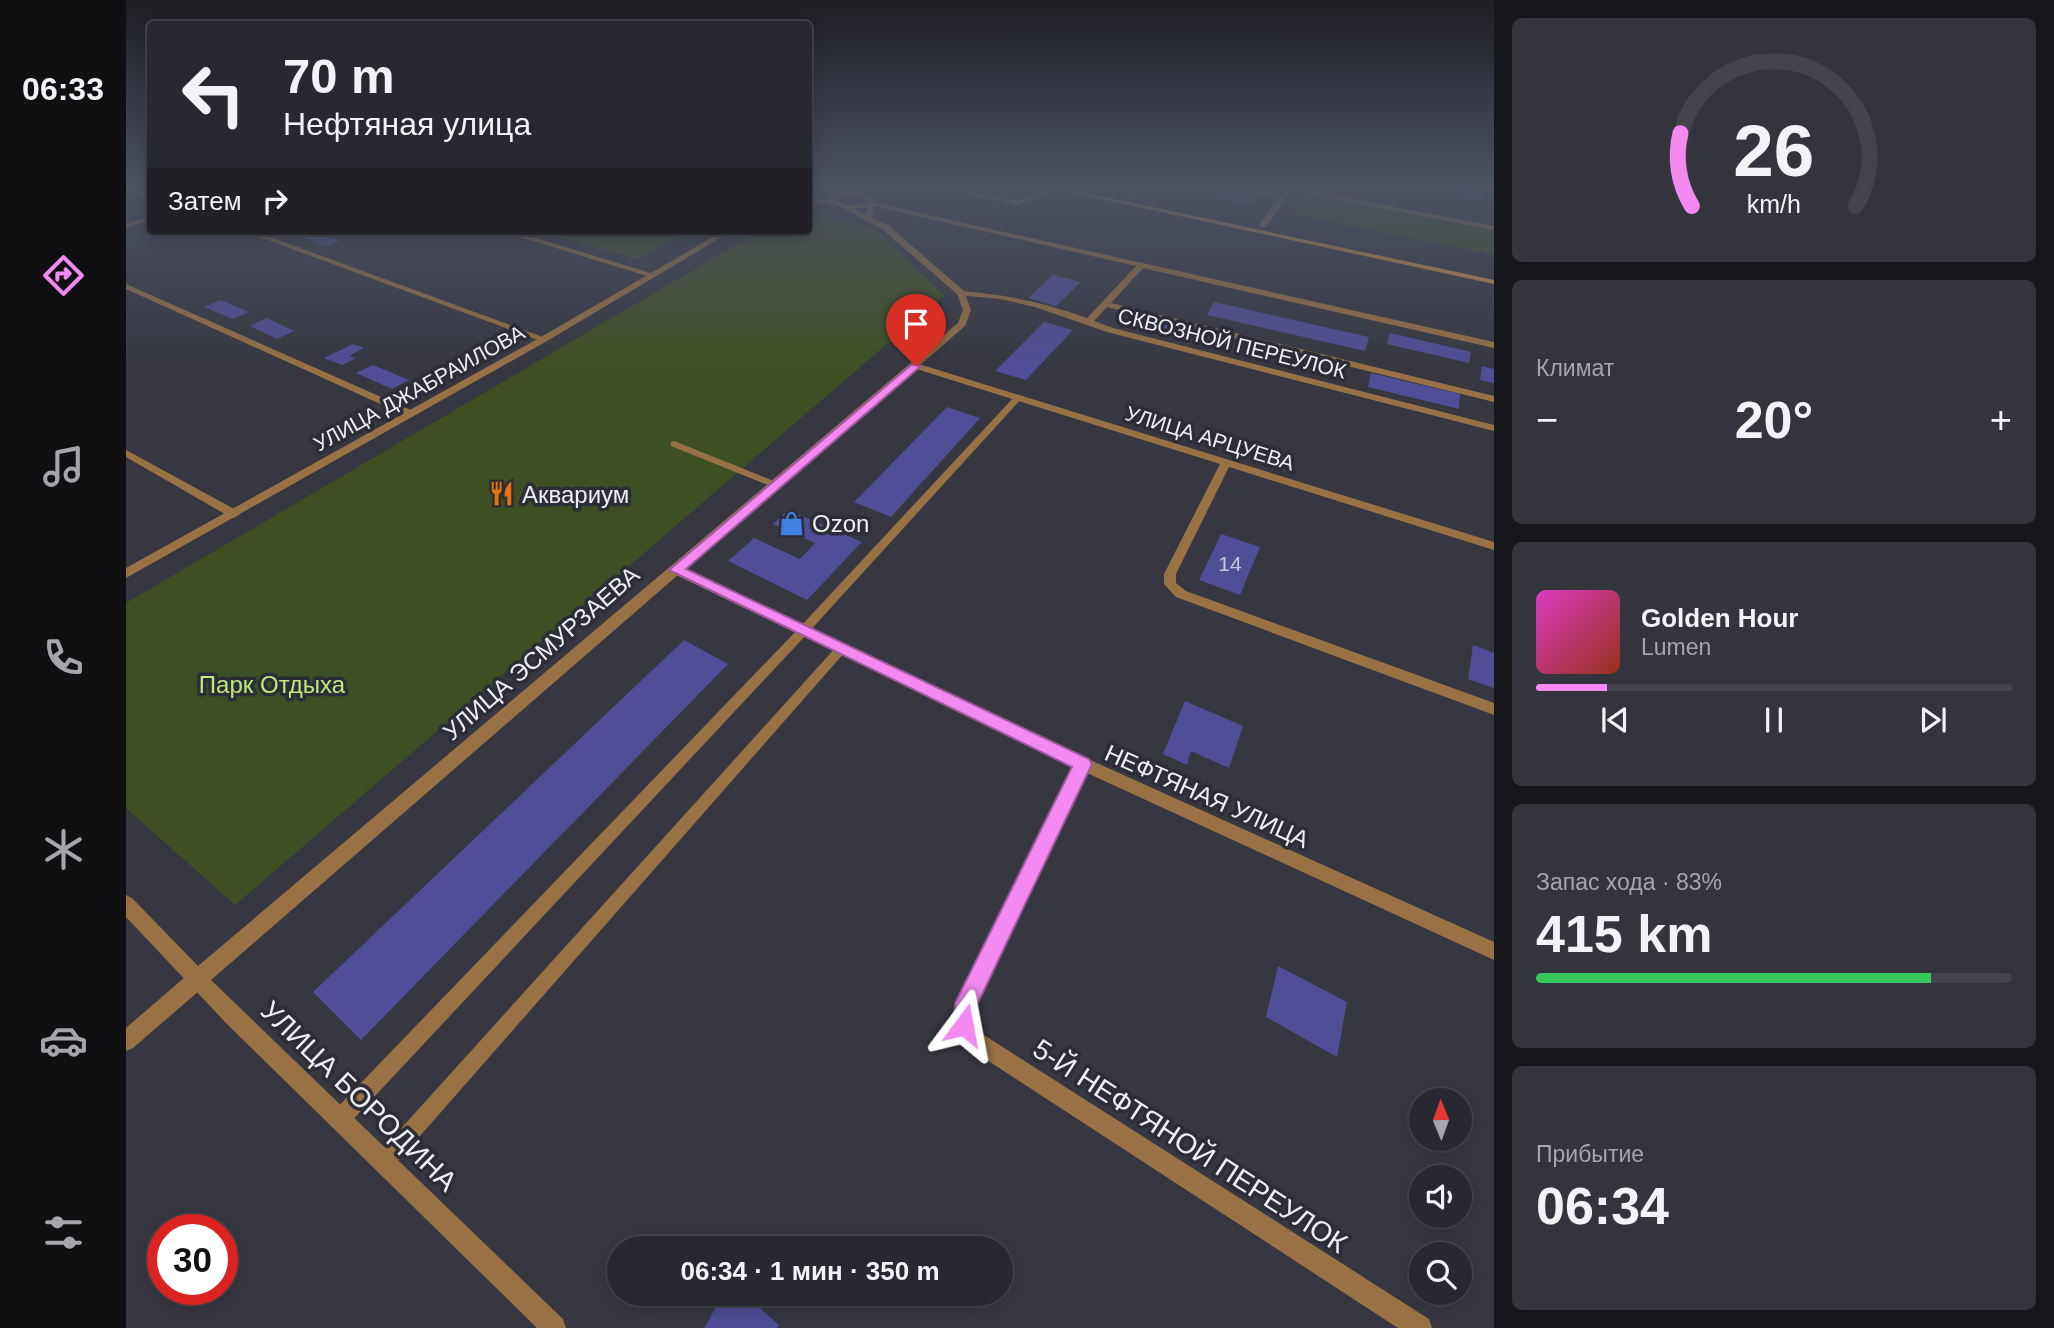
<!DOCTYPE html>
<html lang="ru">
<meta charset="utf-8">
<style>
:root{--surface:#282930;--page:#34353c;--text:#f1f3f6;--muted:#a5a6ab;--line:#44454c;--accent:#f389f1}
body{margin:0;font-family:Helvetica,sans-serif;background:var(--page);color:var(--text);height:100vh;display:flex;flex-direction:column;font-size:26px;white-space:nowrap}
*{box-sizing:border-box;margin:0}
p{font-size:23px;color:var(--muted)}
.icon{flex:none;width:38px;height:38px;fill:none;stroke:currentColor;stroke-width:2;stroke-linecap:round;stroke-linejoin:round}
.map{position:relative;flex:1;overflow:hidden}
.panel{display:flex;flex-direction:column;gap:18px;padding:18px;background:#16171a;width:560px}
.panel>*{flex:none}
.top-card{position:absolute;left:21px;top:21px;width:665px;height:214px;border-radius:7px;box-shadow:0 4px 18px #0003,0 0 0 2px var(--line);background:#282930;color:var(--text);overflow:hidden}
.needle{width:46px;rotate:359deg}
.controls{position:absolute;left:1283px;top:1088px;display:grid;gap:14px}
.controls a{display:grid;place-items:center;width:63px;height:63px;border-radius:50%;background:var(--surface);box-shadow:0 4px 18px #0003,0 0 0 2px var(--line);font-size:35px}
.speed{position:absolute;left:21px;top:1214px;display:flex;gap:14px;font-size:35px;font-weight:700;text-align:center}
.speed>*{display:grid;place-content:center;width:91px;height:91px;border-radius:50%;background:var(--surface);box-shadow:0 4px 18px #0003,0 0 0 2px var(--line);line-height:1}
.speed .limit{border:10px solid #d22;background:#fff;color:#111}
.pin{position:absolute;display:grid;place-items:center;width:60px;height:60px;color:#fff;margin:-72px -30px;border-radius:50% 50% 50% 0;rotate:-45deg;box-shadow:0 0 7px #0007}
.pin .icon{rotate:45deg}
.me{position:absolute;width:77px;margin:-38px;rotate:13deg;stroke-linejoin:round;filter:drop-shadow(0 0 5px #0008)}
.turn{display:flex;align-items:center;gap:24px;height:147px;padding:0 21px;font-size:32px}
.turn .icon{width:91px;height:91px;stroke-width:2.5}
.turn b{display:block;font-size:49px;line-height:60px}
.then{display:flex;align-items:center;height:66px;padding:0 21px;background:#0003;gap:14px;font-size:26px}
.big{font-size:52px;font-weight:700;line-height:1.1}
.panel .card{flex:1;display:flex;flex-direction:column;justify-content:center;gap:10px;min-width:0;padding:0 24px;border-radius:10px;background:var(--page)}
.panel .dial{align-items:center;gap:0}
.dial svg{height:182px;overflow:visible;fill:none;stroke:var(--line);stroke-width:7;stroke-linecap:round;text-anchor:middle}
.dial text{fill:var(--text);stroke:none}
.song{display:flex;align-items:center;gap:21px}
.cover{width:84px;height:84px;border-radius:10px;background:linear-gradient(135deg,hsl(310 70% 55%),hsl(10 70% 35%))}
.played{height:7px;border-radius:4px;background:linear-gradient(90deg,var(--accent) 15%,var(--line) 15%)}
.keys{display:flex;justify-content:space-around;direction:ltr}
.heat{display:flex;justify-content:space-between;align-items:center;font-size:38px;direction:ltr}
.charge{height:10px;border-radius:5px;background:linear-gradient(90deg,#34c759 83%,var(--line) 0)}
.trip{position:absolute;left:481px;top:1236px;width:406px;height:70px;border-radius:35px;background:var(--surface);box-shadow:0 4px 18px #0003,0 0 0 2px var(--line);font-weight:700;line-height:70px;text-align:center}
main{display:flex;flex:1;min-height:0}
.tab-bar{display:flex;flex-direction:column;width:126px;justify-content:space-around;align-items:center;background:#101013;color:var(--muted)}
.tab-bar .icon{width:49px;height:49px}
.tab-bar .active{color:var(--accent)}
.tab-bar b{font-size:32px;color:var(--text)}
.map>svg:first-child{display:block}
.green{fill:#3e5023}
.building{fill:#504e96}
.lines{fill:none;stroke-linecap:round;stroke-linejoin:round}
.service{fill:#987144;fill-rule:evenodd}
.minor{fill:#987144;fill-rule:evenodd}
.tertiary{fill:#987144;fill-rule:evenodd}
.secondary{fill:#ce9044;fill-rule:evenodd}
.route{fill:#f389f1;stroke:#9e599d;stroke-width:2}
.labels{text-anchor:middle;dominant-baseline:central;stroke-width:7;stroke-linejoin:round;paint-order:stroke}
.far-street-label{font-size:21px;fill:#eeeff5;stroke:#2c2d36}
.number-label{font-size:21px;fill:#c6c7dd}
.poi-label{font-size:24px;fill:#eeeff5;stroke:#2c2d36;text-anchor:start}
.street-label{font-size:24px;fill:#eeeff5;stroke:#2c2d36}
.park-label{font-size:24px;fill:#bce87c;stroke:#2c2d36}
.near-street-label{font-size:28px;fill:#eeeff5;stroke:#2c2d36}
</style>
<main>
<nav class="tab-bar">
<b>06:33</b>
<svg class="icon active" aria-label="directions" viewBox="0 0 24 24"><path d="M12 3l9 9-9 9-9-9zM9 14v-3h6M13 9l2 2-2 2"/></svg>
<svg class="icon" aria-label="music" viewBox="0 0 24 24"><path d="M9 18V5l10-2v13"/><circle cx="6" cy="18" r="3"/><circle cx="16" cy="16" r="3"/></svg>
<svg class="icon" aria-label="phone" viewBox="0 0 24 24"><path d="M5 4h4l2 5-3 2q2 4 5 5l2-3 5 2v4C11 20 4 13 5 4z"/></svg>
<svg class="icon" aria-label="climate" viewBox="0 0 24 24"><path d="M12 3v18M4 7l16 10M4 17L20 7"/></svg>
<svg class="icon" aria-label="car" viewBox="0 0 24 24"><path d="M5 17H2v-5l4-1 3-4h7l3 4 3 1v5h-3M9 17h6M6 11h13"/><circle cx="7" cy="17" r="2"/><circle cx="17" cy="17" r="2"/></svg>
<svg class="icon" aria-label="filters" viewBox="0 0 24 24"><path d="M4 7h16M4 17h16"/><circle cx="9" cy="7" r="2"/><circle cx="15" cy="17" r="2"/></svg>
</nav>
<div class="map">
<svg width="1368" height="1328" viewBox="0 0 1368 1328">
<rect width="100%" height="100%" fill="#363740"/>
<g class="green">
<path d="M1174,193L1368,230V255L1160,213Z"/>
<path d="M683,212L748,228L818,295L109,905L0,808V603L634,231H682Z"/>
<path d="M411,231H564L512,259Z"/>
</g>
<g class="building">
<path d="M1332,187L1358,192L1356,200L1330,195L1331,190L1326,188Z"/>
<path d="M1096,190L1132,197L1126,206L1089,198Z"/>
<path d="M184,231H186L214,241L200,247L172,235Z"/>
<path d="M927,275L955,282L930,306L902,298Z"/>
<path d="M95,300L123,312L107,319L78,307Z"/>
<path d="M1088,302L1243,337L1239,351L1081,315Z"/>
<path d="M1010,314L1079,332L1073,343L1002,325Z"/>
<path d="M141,318L168,331L151,339L124,326Z"/>
<path d="M918,322L947,330L900,380L869,371Z"/>
<path d="M1264,333L1345,352L1343,363L1261,344Z"/>
<path d="M227,344L238,348L223,356L230,358L216,365L198,358Z"/>
<path d="M247,365L283,380L266,389L230,373Z"/>
<path d="M1356,366L1368,369V383L1354,380Z"/>
<path d="M1245,373L1334,394L1333,409L1242,387Z"/>
<path d="M821,407L854,418L765,517L728,502Z"/>
<path d="M662,510L736,542L681,600L602,561L628,538L674,559L689,543L647,524Z"/>
<path d="M1095,534L1134,547L1114,595L1073,580Z"/>
<path d="M558,640L602,664L235,1040L187,992Z"/>
<path d="M1347,645L1368,653V688L1342,679Z"/>
<path d="M1059,701L1117,726L1103,768L1065,751L1061,765L1037,754Z"/>
<path d="M1152,966L1221,1002L1211,1057L1140,1017Z"/>
<path d="M598,1293H617L653,1325L651,1328H578Z"/>
</g>
<g class="lines">
<g class="service">
<path d="M832,183H838L843,192L892,201L930,188L935,189L892,205L839,194Z"/>
<path d="M998,183H1022L1004,199L1001,197L1011,187Z"/>
<path d="M1109,183H1115L1116,187L1161,198L1158,200L1112,189L1108,186Z"/>
<path d="M1310,183H1316L1310,192L1307,190Z"/>
<path d="M1328,183H1342L1368,188V192Z"/>
<path d="M889,396L896,398L681,634L221,1126L214,1128L207,1126L205,1119L207,1112L673,628Z"/>
<path d="M548,441L653,483L655,485L650,488L647,487L545,446V442Z"/>
<path d="M715,644L719,646L721,649L719,652L265,1169L258,1172L251,1169L248,1162L251,1155L711,646Z"/>
</g>
<g class="minor">
<path d="M1165,183H1172L1169,188L1368,226V230L1166,191L1140,227H1134V223Z"/>
<path d="M682,184L717,193L718,194L715,196L682,188Z"/>
<path d="M0,185L24,194V198L0,189Z"/>
<path d="M745,202L1368,342V348L1017,268L985,303L1368,396V402L981,307L968,321L987,328L1368,425V431L981,332L909,307L874,299L832,295L831,293L835,291C879,294 920,303 961,318L1010,266L743,205Z"/>
<path d="M24,216V220L0,228V224Z"/>
<path d="M117,231H128L422,339L415,341Z"/>
<path d="M375,231H387L528,274L521,276Z"/>
<path d="M0,284L289,412L290,414L281,416L0,289Z"/>
<path d="M787,364H793L1368,542V550L1103,467L1050,574V583L1060,591L1368,703V715L1050,597L1038,584V574L1094,464L787,368Z"/>
<path d="M0,450L112,511L114,514L108,518L104,517L0,457Z"/>
<path d="M550,566L962,759L1368,942V960L961,773L850,1004L848,1022L858,1035L1303,1319L1306,1328H1272L844,1049C830,1030 823,1020 833,996L948,767L546,573L544,570L546,567Z"/>
<path d="M74,968L81,970L83,977L81,984L7,1048L0,1051V1028L67,970Z"/>
</g>
<g class="tertiary">
<path d="M749,183H759L736,192L750,200L746,218L762,225L838,291L845,310L839,326L85,980L437,1319L440,1328H411L100,1023L0,917V895L6,898L72,966L832,323L837,310L831,294L756,229L709,204L682,201V197L703,200C713,188 734,188 749,183ZM720,195L735,196L743,202L723,206L710,200ZM742,207L740,215L729,209Z"/>
<path d="M597,231H606L421,341L0,578V568L415,337Z"/>
</g>
<path class="secondary" d="M901,183H914L1368,280V284Z"/>
</g>
<linearGradient id="sky" x2="0" y2="1"><stop stop-color="#1e1e23"/><stop offset="0.5" stop-color="#4c5364"/><stop offset="1" stop-color="#4c5364" stop-opacity="0"/></linearGradient>
<rect width="1368" height="369" fill="url(#sky)"/>
<path class="route" d="M786,364L795,366L560,569L963,759L966,764L851,1005L846,1033L838,1036L831,1033L827,1025L829,1003L946,767L543,570Z"/>
<defs>
<symbol id="restaurant-bare" viewBox="-9 -9 18 18"><path d="M-5-6h1v4h1v-4h1v4h1v-4h1v5L-1.5 .5V6h-2V.5L-5-1ZM5-6V6H3V1.5H1.5Q1.5-4 5-6Z" fill="#e8710a" stroke="#2c2d36" stroke-width="2.5" paint-order="stroke"/></symbol>
<symbol id="shop-bare" viewBox="-9 -9 18 18"><path d="M-5-2.5h2.3a2.7 3.5 0 0 1 5.4 0H5L5.5 6h-11ZM-1.5-2.5h3a1.5 2.3 0 0 0-3 0Z" fill="#3f7fe0" stroke="#2c2d36" stroke-width="2.5" paint-order="stroke"/></symbol>
</defs>
<g fill-rule="evenodd">
<use href="#restaurant-bare" x="358" y="476" width="35" height="35"/>
<use href="#shop-bare" x="648" y="506" width="35" height="35"/>
</g>
<g class="labels">
<g class="far-street-label">
<text transform="translate(1106 343) rotate(14)">СКВОЗНОЙ ПЕРЕУЛОК</text>
<text transform="translate(293 388) rotate(-29)">УЛИЦА ДЖАБРАИЛОВА</text>
<text transform="translate(1084 438) rotate(17)">УЛИЦА АРЦУЕВА</text>
</g>
<g class="number-label">
<text x="1104" y="563">14</text>
</g>
<g class="poi-label">
<text x="396" y="494">Аквариум</text>
<text x="686" y="523">Ozon</text>
</g>
<g class="street-label">
<text transform="translate(415 653) rotate(-41)">УЛИЦА ЭСМУРЗАЕВА</text>
<text transform="translate(1081 796) rotate(24)">НЕФТЯНАЯ УЛИЦА</text>
</g>
<g class="park-label">
<text x="146" y="684">Парк Отдыха</text>
</g>
<g class="near-street-label">
<text transform="translate(233 1096) rotate(44)">УЛИЦА БОРОДИНА</text>
<text transform="translate(1064 1146) rotate(33)">5-Й НЕФТЯНОЙ ПЕРЕУЛОК</text>
</g>
</g>
</svg>
<div class="controls">
<a><svg class="needle" viewBox="-14 -14 28 28"><path d="M0-13l5 13h-10z" fill="#e53935"/><path d="M0 13l5-13h-10z" fill="#a5a6ab"/></svg></a>
<a><svg class="icon" aria-label="sound" viewBox="0 0 24 24"><path d="M4 9h4l5-4v14l-5-4H4zM17 9q2 3 0 6"/></svg></a>
<a><svg class="icon" aria-label="search" viewBox="0 0 24 24"><circle cx="10" cy="10" r="6"/><path d="M15 15l6 6"/></svg></a>
</div>
<div class="speed"><div class="limit">30</div></div>
<div class="pin" style="left:790px;top:366px;background:#d93025"><svg class="icon" aria-label="arrive" viewBox="0 0 24 24"><path d="M6 21V4h12l-3 4 3 4H6"/></svg></div>
<svg class="me" style="left:838px;top:1025px" viewBox="-20 -20 40 40"><path d="M0-17L14 15 0 8-14 15z" fill="#f389f1" stroke="#fff" stroke-width="4"/></svg>
<div class="trip">06:34 · 1 мин · 350 m</div>
<div class="top-card">
<div class="turn"><svg class="icon" aria-label="left" viewBox="0 0 24 24"><path d="M17 20v-9H6M10 6l-5 5 5 5"/></svg><div><b>70 m</b>Нефтяная улица</div></div>
<div class="then">Затем<svg class="icon" aria-label="right" viewBox="0 0 24 24"><path d="M7 20v-9h11M14 6l5 5-5 5"/></svg></div>
</div>
</div>
<section class="panel">
<div class="card dial"><svg viewBox="0 0 100 80">
<path d="M14 69A42 42 0 1 1 86 69"/>
<path d="M14 69A42 42 0 0 1 9 37" stroke="#f389f1"/>
<text x="50" y="56" font-size="32" font-weight="700">26</text>
<text x="50" y="72" font-size="11">km/h</text>
</svg></div>
<div class="card"><p>Климат</p>
<div class="heat"><a>−</a><b class="big">20°</b><a>+</a></div>
</div>
<div class="card">
<div class="song"><i class="cover"></i><div><b>Golden Hour</b><p>Lumen</p></div></div>
<div class="played"></div>
<div class="keys"><svg class="icon" aria-label="previous" viewBox="0 0 24 24"><path d="M18 5L8 12l10 7zM5 5v14"/></svg><svg class="icon" aria-label="pause" viewBox="0 0 24 24"><path d="M8 5v14M16 5v14"/></svg><svg class="icon" aria-label="next" viewBox="0 0 24 24"><path d="M6 5l10 7-10 7zM19 5v14"/></svg></div>
</div>
<div class="card"><p>Запас хода · 83%</p><b class="big">415 km</b><div class="charge"></div></div>
<div class="card"><p>Прибытие</p><b class="big">06:34</b></div>
</section>
</main>
